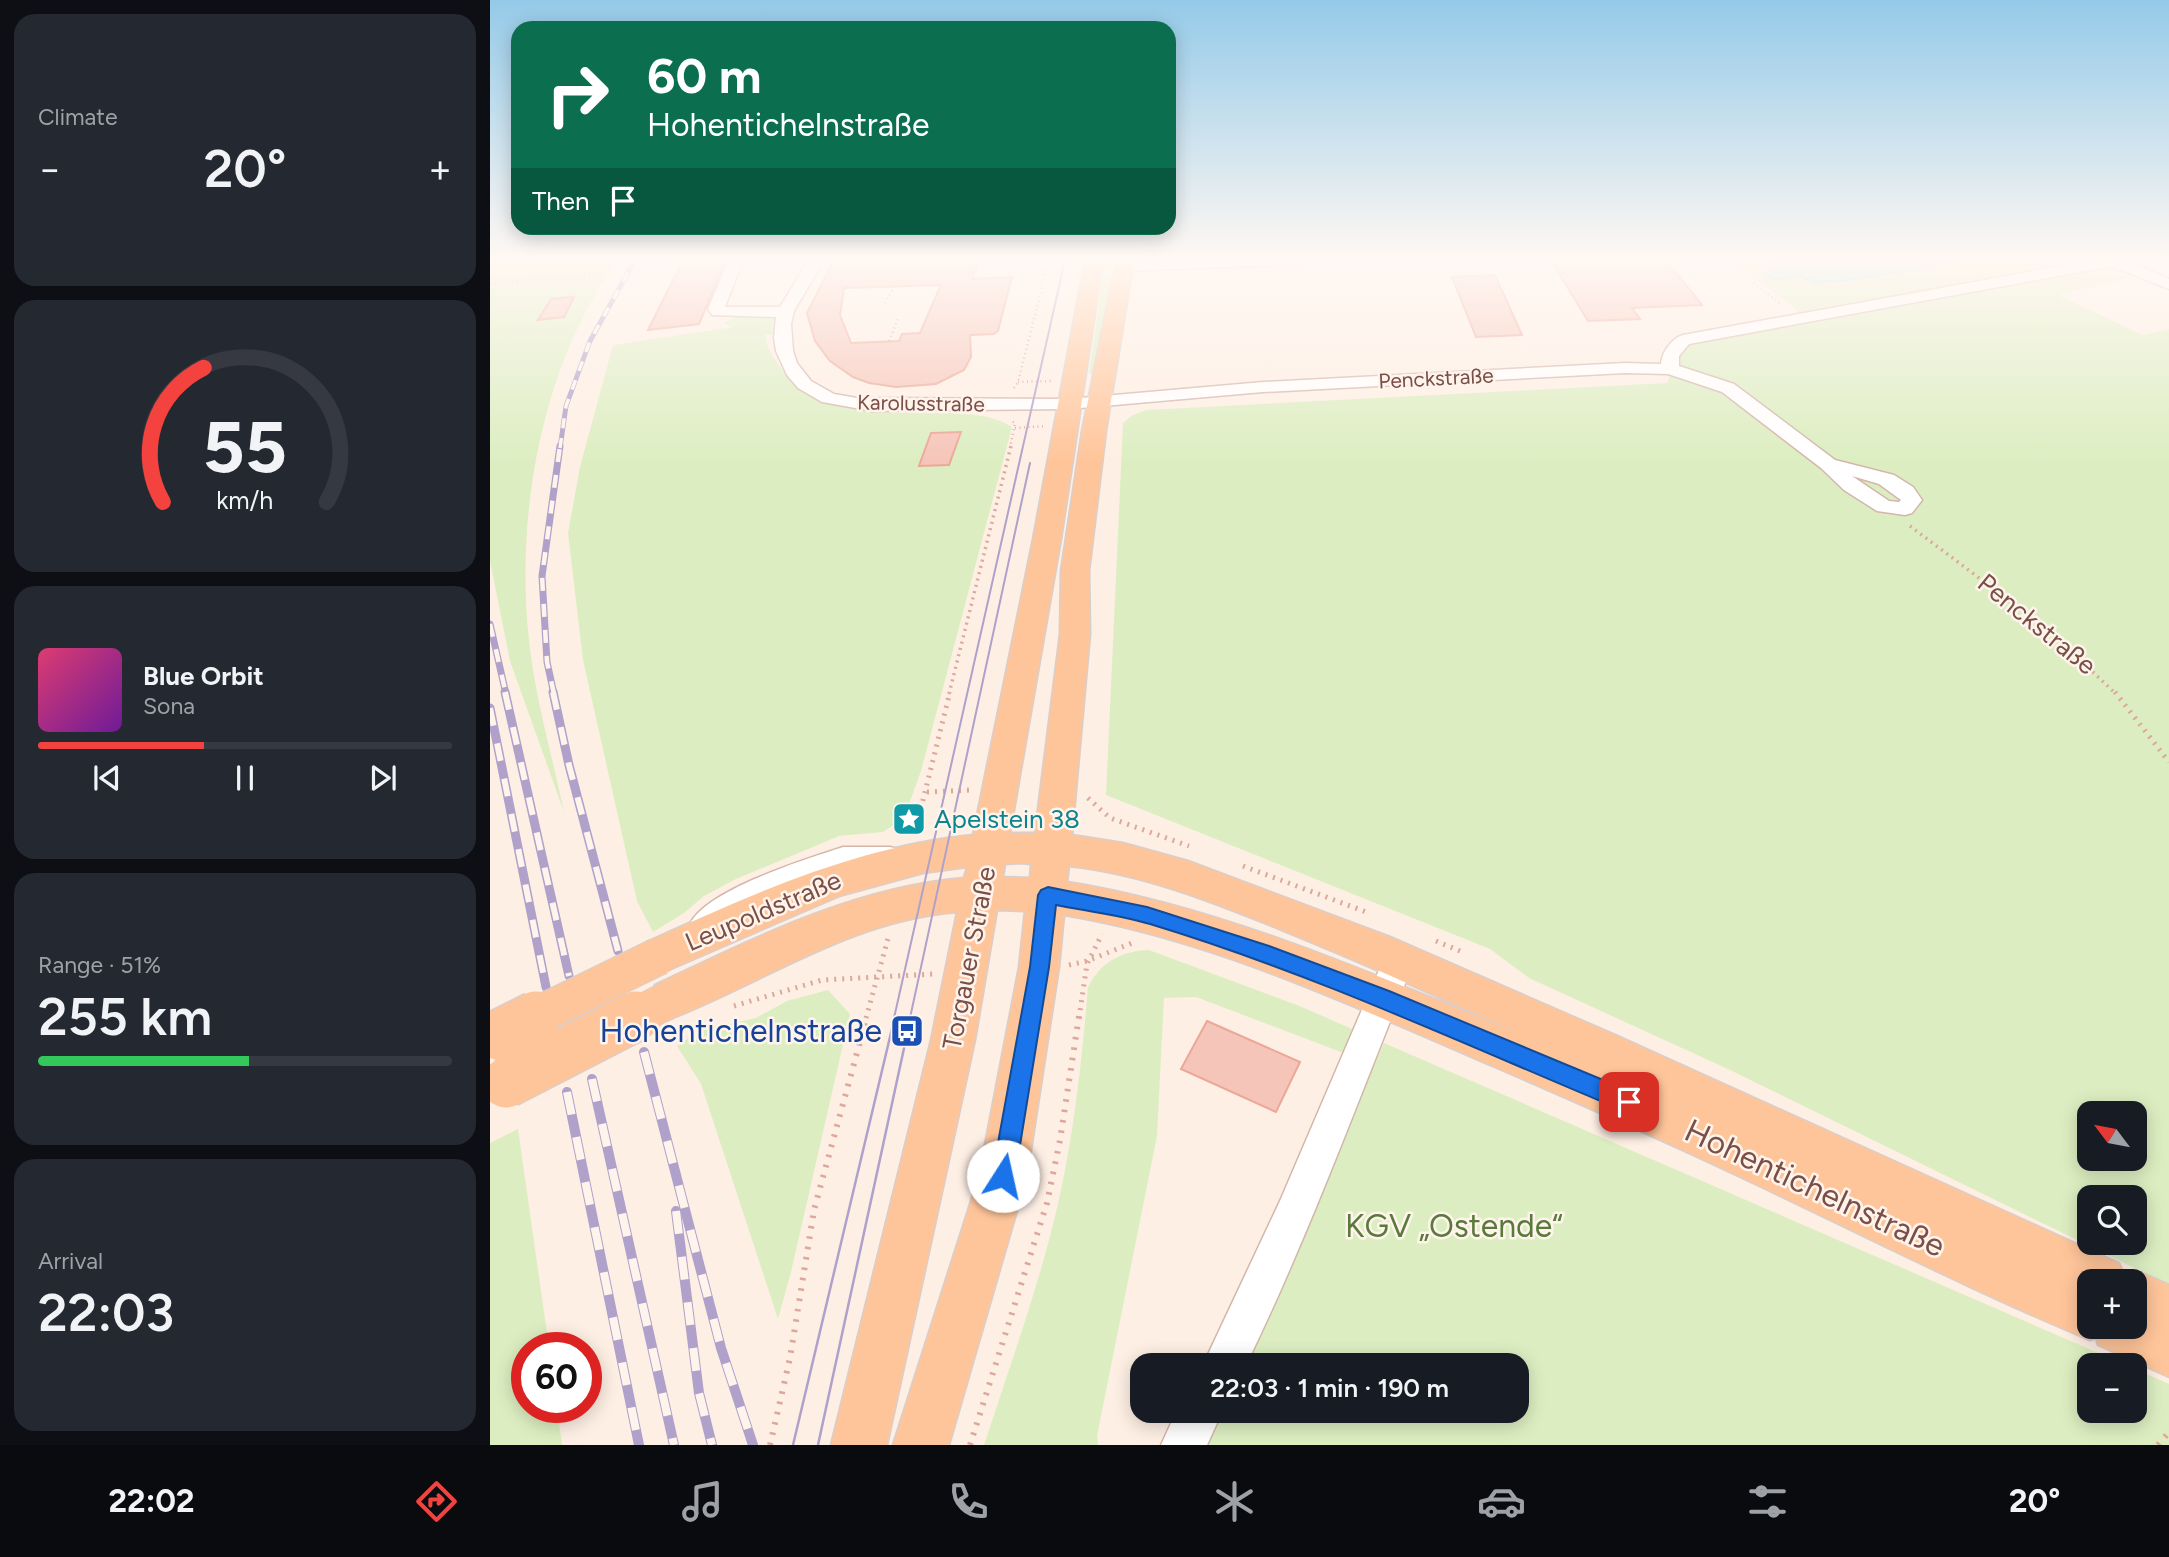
<!DOCTYPE html>
<meta charset="utf-8">
<style>
:root{--surface:#171b24;--page:#242831;--text:#f1f3f6;--muted:#9ea1a6;--line:#363941;--accent:#f4423e}
body{margin:0;font-family:Figtree,sans-serif;background:var(--page);color:var(--text);height:100vh;display:flex;flex-direction:column;font-size:26px;white-space:nowrap}
*{box-sizing:border-box;margin:0}
p{font-size:23px;color:var(--muted)}
.icon{flex:none;width:38px;height:38px;fill:none;stroke:currentColor;stroke-width:2;stroke-linecap:round;stroke-linejoin:round}
.map{position:relative;flex:1;overflow:hidden}
.details{display:flex;flex-direction:column;gap:14px;padding:14px;background:#0d0f14;width:490px}
.details>*{flex:none}
.guide{position:absolute;left:21px;top:21px;width:665px;height:214px;border-radius:21px;box-shadow:0 4px 18px #0003;background:#0b6e4f;color:#fff;overflow:hidden}
.needle{width:46px;rotate:302deg}
.controls{position:absolute;left:1587px;top:1101px;display:grid;gap:14px}
.controls a{display:grid;place-items:center;width:70px;height:70px;border-radius:14px;background:var(--surface);box-shadow:0 4px 18px #0003;font-size:35px}
.speed{position:absolute;left:21px;top:1332px;display:flex;gap:14px;font-size:35px;font-weight:700;text-align:center}
.speed>*{display:grid;place-content:center;width:91px;height:91px;border-radius:50%;background:var(--surface);box-shadow:0 4px 18px #0003;line-height:1}
.speed .limit{border:10px solid #d22;background:#fff;color:#111}
.pin{position:absolute;display:grid;place-items:center;width:60px;height:60px;color:#fff;margin:-30px;border-radius:14px;box-shadow:0 4px 10px #0006}
.me{position:absolute;width:77px;margin:-38px;rotate:10deg;stroke-linejoin:round;filter:drop-shadow(0 0 5px #0008)}
.turn{display:flex;align-items:center;gap:24px;height:147px;padding:0 21px;font-size:32px}
.turn .icon{width:91px;height:91px;stroke-width:2.5}
.turn b{display:block;font-size:49px;line-height:60px}
.then{display:flex;align-items:center;height:66px;padding:0 21px;background:#0003;gap:14px;font-size:26px}
.big{font-size:52px;font-weight:600;line-height:1.1}
.details .card{flex:1;display:flex;flex-direction:column;justify-content:center;gap:10px;min-width:0;padding:0 24px;border-radius:21px;background:var(--page)}
.details .dial{align-items:center;gap:0}
.dial svg{height:182px;overflow:visible;fill:none;stroke:var(--line);stroke-width:7;stroke-linecap:round;text-anchor:middle}
.dial text{fill:var(--text);stroke:none}
.song{display:flex;align-items:center;gap:21px}
.cover{width:84px;height:84px;border-radius:10px;background:linear-gradient(135deg,hsl(340 70% 55%),hsl(280 70% 35%))}
.played{height:7px;border-radius:4px;background:linear-gradient(90deg,var(--accent) 40%,var(--line) 40%)}
.keys{display:flex;justify-content:space-around;direction:ltr}
.heat{display:flex;justify-content:space-between;align-items:center;font-size:38px;direction:ltr}
.charge{height:10px;border-radius:5px;background:linear-gradient(90deg,#34c759 51%,var(--line) 0)}
.trip{position:absolute;left:640px;top:1353px;width:399px;height:70px;border-radius:21px;background:var(--surface);box-shadow:0 4px 18px #0003;font-weight:600;line-height:70px;text-align:center}
.tabs{display:flex;height:112px;justify-content:space-around;align-items:center;background:#090b0e;color:var(--muted)}
.tabs .icon{width:49px;height:49px}
.tabs .selected{color:var(--accent)}
.tabs b{font-size:32px;color:var(--text)}
main{display:flex;flex:1;min-height:0}
.map>svg:first-child{display:block}
.green{fill:#dceec1;fill-rule:evenodd}
.water{fill:#b6eae7;stroke:#9bddda;stroke-width:2}
.building{fill:#f6c5b9;stroke:#eba797;stroke-width:2;fill-rule:evenodd}
.lines{fill:none;stroke-linecap:round;stroke-linejoin:round}
.minor-casing{stroke:#d4b6ab;stroke-width:3}
.major-casing{stroke:#dacecb;stroke-width:3}
.path-far3{stroke:#dca89b;stroke-width:2.5;stroke-dasharray:1 3.5;stroke-linecap:butt}
.path-far2{stroke:#dca89b;stroke-width:3.5;stroke-dasharray:2 4.5;stroke-linecap:butt}
.path-far1{stroke:#dca89b;stroke-width:5;stroke-dasharray:2 6;stroke-linecap:butt}
.path{stroke:#dca89b;stroke-width:6;stroke-dasharray:2.5 8;stroke-linecap:butt}
.minor{fill:#fff;fill-rule:evenodd}
.major{fill:#ffc59a;fill-rule:evenodd}
.tram-far1{stroke:#afa1c9;stroke-width:2}
.tram{stroke:#afa1c9;stroke-width:2.5}
.rail-far3-casing{stroke:#afa1c9;stroke-width:5}
.rail-far2-casing{stroke:#afa1c9;stroke-width:7}
.rail-far1-casing{stroke:#afa1c9;stroke-width:9}
.rail-casing{stroke:#afa1c9;stroke-width:10}
.rail-far3{stroke:#fff4ec;stroke-width:3.5;stroke-dasharray:10;stroke-linecap:butt}
.rail-far2{stroke:#fff4ec;stroke-width:4.5;stroke-dasharray:13;stroke-linecap:butt}
.rail-far1{stroke:#fff4ec;stroke-width:6;stroke-dasharray:18;stroke-linecap:butt}
.rail{stroke:#fff4ec;stroke-width:8;stroke-dasharray:23;stroke-linecap:butt}
.major-bridge-far1-casing{stroke:#dacecb;stroke-width:39;stroke-linecap:butt}
.major-bridge-casing{stroke:#dacecb;stroke-width:52;stroke-linecap:butt}
.major-bridge-far1{stroke:#ffc59a;stroke-width:37}
.major-bridge{stroke:#ffc59a;stroke-width:49}
.route{fill:#1a73e8;stroke:#114b97;stroke-width:2}
.labels{text-anchor:middle;dominant-baseline:central;stroke-width:5;stroke-linejoin:round;paint-order:stroke}
.far-street-label{font-size:21px;fill:#7a4f47;stroke:#fff4ec}
.street-label{font-size:26px;fill:#7a4f47;stroke:#fff4ec}
.culture-label{font-size:26px;fill:#0d838f;stroke:#fff4ec;text-anchor:start}
.near-transit-label{font-size:32px;fill:#164399;stroke:#fff4ec;text-anchor:end}
.near-street-label{font-size:32px;fill:#7a4f47;stroke:#fff4ec}
.near-park-label{font-size:32px;fill:#5a7a3b;stroke:#fff4ec}
</style>
<main>
<section class="details">
<div class="card"><p>Climate</p>
<div class="heat"><a>−</a><b class="big">20°</b><a>+</a></div>
</div>
<div class="card dial"><svg viewBox="0 0 100 80">
<path d="M14 69A42 42 0 1 1 86 69"/>
<path d="M14 69A42 42 0 0 1 32 10" stroke="#f4423e"/>
<text x="50" y="56" font-size="32" font-weight="700">55</text>
<text x="50" y="72" font-size="11">km/h</text>
</svg></div>
<div class="card">
<div class="song"><i class="cover"></i><div><b>Blue Orbit</b><p>Sona</p></div></div>
<div class="played"></div>
<div class="keys"><svg class="icon" aria-label="previous" viewBox="0 0 24 24"><path d="M18 5L8 12l10 7zM5 5v14"/></svg><svg class="icon" aria-label="pause" viewBox="0 0 24 24"><path d="M8 5v14M16 5v14"/></svg><svg class="icon" aria-label="next" viewBox="0 0 24 24"><path d="M6 5l10 7-10 7zM19 5v14"/></svg></div>
</div>
<div class="card"><p>Range · 51%</p><b class="big">255 km</b><div class="charge"></div></div>
<div class="card"><p>Arrival</p><b class="big">22:03</b></div>
</section>
<div class="map">
<svg width="1679" height="1445" viewBox="0 0 1679 1445">
<rect width="100%" height="100%" fill="#feefe4"/>
<g class="green">
<path d="M0,260H128C52,363 25,514 39,640C45,697 62,755 74,812L20,661L0,561Z"/>
<path d="M611,260H623L606,373L599,374L611,290Z"/>
<path d="M1239,260H1270L1286,271L1284,280L1312,276L1324,282L1360,280L1485,260H1606L1310,315L1302,305Z"/>
<path d="M1612,266L1630,267L1651,275L1568,295L1653,335L1679,329V1285L1240,1070L1039,978L1000,949L616,795L633,423L641,416L656,410L1177,383L1185,363L1187,351L1197,342ZM1600,1113H1645V1158H1600ZM1600,1197H1645V1242H1600Z"/>
<path d="M262,315L285,317L282,335H275C276,348 287,363 295,373C336,421 402,412 460,413C482,414 503,415 522,427L431,771L418,807L405,824L393,832L349,836L246,879L214,896L194,913L163,932L147,901L93,660L78,533L90,467L123,345L243,327L234,323L246,316Z"/>
<path d="M659,950L812,1007L862,1029L856,1054L706,997L674,998L667,1136L607,1436L608,1445H494C520,1365 549,1286 568,1204C584,1133 592,1059 598,987C611,962 631,951 659,950Z"/>
<path d="M338,990L360,1014L301,1272L288,1319L211,1084L187,1046L209,1031L266,1018L297,1001Z"/>
<path d="M894,1043L1636,1365H1600V1410H1645V1369L1679,1384V1445H712L728,1411L1027,1410V1365H748Z"/>
<path d="M28,1129L59,1347L37,1348V1407H67L72,1445H0V1143Z"/>
</g>
<path class="water" d="M1270,260H1485L1360,280L1324,282L1312,276L1284,280L1273,273L1285,270Z"/>
<g class="building">
<path d="M193,260H236L209,324L158,330Z"/>
<path d="M344,260H489L482,279L522,277L508,331L504,334L480,335L481,357L474,370L446,384L406,387L379,383L363,377L340,361L325,341L317,313ZM451,285L430,333L412,334L409,341L361,343L350,315L354,288Z"/>
<path d="M1061,260H1176L1212,305L1142,308L1150,319L1098,321Z"/>
<path d="M1005,275L1032,335L986,337L962,277Z"/>
<path d="M84,297L74,317L48,320L61,299Z"/>
<path d="M471,432L459,465L429,466L441,433Z"/>
<path d="M717,1021L810,1062L786,1112L691,1069Z"/>
</g>
<g class="lines">
<defs>
<g id="minor">
<path d="M239,260H253L235,307H290L319,260H334L304,311L301,324L303,351L307,363L321,381L344,394L367,398L579,399L773,382L1135,363L1171,364C1172,352 1182,338 1193,335L1604,260H1635L1679,279V289L1622,266L1199,344L1189,356V366L1244,384L1345,460L1404,475L1423,487L1432,500L1422,513L1415,515L1387,511L1354,490L1331,468L1232,392L1178,374L1135,373L773,392L579,409L382,411L332,402L308,388L297,375L286,351L284,338L286,317L222,315L218,309ZM1362,476L1389,484L1411,500L1409,502L1399,501Z"/>
<path d="M698,260H822L815,264L634,271L627,267L634,263Z"/>
<path d="M353,847H400L410,850L415,859L410,868L400,871H354L258,910L227,934L216,938L205,934L200,924C216,890 316,859 353,847Z"/>
<path d="M909,944L920,949L925,959C870,1095 820,1233 756,1365H713L790,1201L898,949Z"/>
<path d="M687,1410H733L717,1445H671Z"/>
</g>
<path id="major" d="M595,260H613L571,539L520,833H545L570,634L571,571L592,431L626,260H644L616,431L599,571L600,634L582,835L633,843L698,861L900,937L1125,1035L1629,1263L1634,1275L1645,1270L1679,1285V1377L1608,1345L1606,1338L1600,1340C1485,1292 1373,1235 1261,1182C1161,1134 1060,1091 959,1047C836,994 708,937 574,915L569,967L537,1176L459,1445H403L489,1176L529,967L535,911L507,910L485,1040L397,1445H341L441,1040L467,912C359,921 277,981 180,1019L165,1013L159,999L165,985C263,939 364,887 474,878L477,867L433,873L349,896L169,974L155,969L149,956L155,943C260,895 367,846 483,835L543,539ZM531,863L541,864L540,878L513,877L515,864ZM579,866C653,874 723,902 792,930C870,962 948,996 1025,1032C885,975 726,905 577,882ZM1600,1281H1645V1326H1600Z"/>
</defs>
<use href="#minor" class="minor-casing"/>
<use href="#major" class="major-casing"/>
<g class="path-far3">
<path d="M1236,260L1292,305"/>
<path d="M0,284L117,272"/>
<path d="M395,303L405,286"/>
<path d="M399,341L408,319"/>
<path d="M528,382L563,381"/>
<path d="M524,388L528,382L559,260"/>
<path d="M525,428L555,426"/>
<path d="M520,448L525,423L521,421"/>
</g>
<g class="path-far2">
<path d="M1420,526L1561,632L1626,694"/>
<path d="M459,694L521,446"/>
</g>
<g class="path-far1">
<path d="M1625,692L1679,762"/>
<path d="M437,792L480,790"/>
<path d="M598,798L620,818L699,846"/>
<path d="M425,832L460,692"/>
<path d="M753,866L879,913"/>
<path d="M946,941L970,951"/>
<path d="M579,965L597,961L642,943"/>
<path d="M244,1006L332,980L444,974"/>
<path d="M376,1018L399,935"/>
<path d="M589,1018L597,964L612,934"/>
</g>
<g class="path">
<path d="M280,1445L300,1358L324,1210L377,1016"/>
<path d="M480,1445L557,1203L570,1140L589,1016"/>
<path d="M1668,1445L1679,1432"/>
</g>
<use href="#minor" class="minor"/>
<use href="#major" class="major"/>
<g class="tram-far1">
<path d="M404,1018L575,260"/>
<path d="M420,1018L540,463"/>
</g>
<g class="tram">
<path d="M303,1445L405,1016"/>
<path d="M328,1445L421,1016"/>
</g>
<defs>
<path id="rail-far3" d="M70,448L76,406L100,341L145,260"/>
<g id="rail-far2">
<path d="M0,624L16,694"/>
<path d="M64,694L57,662L52,576L70,446"/>
</g>
<g id="rail-far1">
<path d="M15,692L79,976"/>
<path d="M63,692L79,765L128,951"/>
<path d="M0,708L56,987"/>
</g>
<g id="rail">
<path d="M154,1052L231,1348L263,1445"/>
<path d="M102,1079L184,1445"/>
<path d="M77,1092L149,1445"/>
<path d="M186,1211L209,1393L222,1445"/>
</g>
</defs>
<use href="#rail-far3" class="rail-far3-casing"/>
<use href="#rail-far2" class="rail-far2-casing"/>
<use href="#rail-far1" class="rail-far1-casing"/>
<use href="#rail" class="rail-casing"/>
<use href="#rail-far3" class="rail-far3"/>
<use href="#rail-far2" class="rail-far2"/>
<use href="#rail-far1" class="rail-far1"/>
<use href="#rail" class="rail"/>
<defs>
<g id="major-bridge-far1">
<path d="M42,1018L169,956"/>
<path d="M143,1018L180,999"/>
</g>
<g id="major-bridge">
<path d="M8,1035L46,1016"/>
<path d="M16,1083L146,1016"/>
</g>
</defs>
<use href="#major-bridge-far1" class="major-bridge-far1-casing"/>
<use href="#major-bridge" class="major-bridge-casing"/>
<use href="#major-bridge-far1" class="major-bridge-far1"/>
<use href="#major-bridge" class="major-bridge"/>
</g>
<linearGradient id="sky" x2="0" y2="1"><stop stop-color="#94cae8"/><stop offset="0.56" stop-color="#fff8f3"/><stop offset="1" stop-color="#fff8f3" stop-opacity="0"/></linearGradient>
<rect width="1679" height="462" fill="url(#sky)"/>
<path class="route" d="M558,887L657,907L779,946L899,991L1147,1094L1150,1102L1147,1110L1139,1113C980,1047 825,974 660,924C629,915 597,911 566,905L559,967L525,1176L521,1184L513,1187L505,1184L502,1176L540,967L548,895L551,890Z"/>
<defs>
<symbol id="sight-square" viewBox="-11 -11 22 22"><rect x="-9" y="-9" width="18" height="18" rx="4" fill="#0f9aa8" stroke="#fff4ec"/><path d="M0-6L1.8-2.2L6-1.7L2.9 1.2L3.7 5.4L0 3.3L-3.7 5.4L-2.9 1.2L-6-1.7L-1.8-2.2Z" fill="#fff"/></symbol>
<symbol id="bus-square" viewBox="-11 -11 22 22"><rect x="-9" y="-9" width="18" height="18" rx="4" fill="#1a4fb4" stroke="#fff4ec"/><path d="M-5-6H5V4H4V6H2V4H-2V6H-4V4H-5ZM-3.5-4V0h7V-4ZM-3.5 1.2v1.5H-2V1.2ZM2 1.2v1.5H3.5V1.2Z" fill="#fff"/></symbol>
</defs>
<g fill-rule="evenodd">
<use href="#sight-square" x="400" y="800" width="38" height="38"/>
<use href="#bus-square" x="398" y="1012" width="38" height="38"/>
</g>
<g class="labels">
<g class="far-street-label">
<text transform="translate(946 378) rotate(-3)">Penckstraße</text>
<text transform="translate(431 403) rotate(1)">Karolusstraße</text>
</g>
<g class="street-label">
<text transform="translate(1547 624) rotate(39)">Penckstraße</text>
<text transform="translate(273 911) rotate(-23)">Leupoldstraße</text>
<text transform="translate(479 958) rotate(-79)">Torgauer Straße</text>
</g>
<g class="culture-label">
<text x="444" y="819">Apelstein 38</text>
</g>
<g class="near-transit-label">
<text x="392" y="1031">Hohentichelnstraße</text>
</g>
<g class="near-street-label">
<text transform="translate(1325 1188) rotate(25)">Hohentichelnstraße</text>
</g>
<g class="near-park-label">
<text x="964" y="1226">KGV „Ostende“</text>
</g>
</g>
</svg>
<div class="controls">
<a><svg class="needle" viewBox="-14 -14 28 28"><path d="M0-13l5 13h-10z" fill="#e53935"/><path d="M0 13l5-13h-10z" fill="#9ea1a6"/></svg></a>
<a><svg class="icon" aria-label="search" viewBox="0 0 24 24"><circle cx="10" cy="10" r="6"/><path d="M15 15l6 6"/></svg></a>
<a>+</a>
<a>−</a>
</div>
<div class="speed"><div class="limit">60</div></div>
<div class="pin" style="left:1139px;top:1102px;background:#d93025"><svg class="icon" aria-label="arrive" viewBox="0 0 24 24"><path d="M6 21V4h12l-3 4 3 4H6"/></svg></div>
<svg class="me" style="left:513px;top:1176px" viewBox="-20 -20 40 40"><circle r="19" fill="#fff"/><path d="M0-13L10 11 0 6-10 11z" fill="#1a73e8"/></svg>
<div class="trip">22:03 · 1 min · 190 m</div>
<div class="guide">
<div class="turn"><svg class="icon" aria-label="right" viewBox="0 0 24 24"><path d="M7 20v-9h11M14 6l5 5-5 5"/></svg><div><b>60 m</b>Hohentichelnstraße</div></div>
<div class="then">Then<svg class="icon" aria-label="arrive" viewBox="0 0 24 24"><path d="M6 21V4h12l-3 4 3 4H6"/></svg></div>
</div>
</div>
</main>
<nav class="tabs">
<b>22:02</b>
<svg class="icon selected" aria-label="directions" viewBox="0 0 24 24"><path d="M12 3l9 9-9 9-9-9zM9 14v-3h6M13 9l2 2-2 2"/></svg>
<svg class="icon" aria-label="music" viewBox="0 0 24 24"><path d="M9 18V5l10-2v13"/><circle cx="6" cy="18" r="3"/><circle cx="16" cy="16" r="3"/></svg>
<svg class="icon" aria-label="phone" viewBox="0 0 24 24"><path d="M5 4h4l2 5-3 2q2 4 5 5l2-3 5 2v4C11 20 4 13 5 4z"/></svg>
<svg class="icon" aria-label="climate" viewBox="0 0 24 24"><path d="M12 3v18M4 7l16 10M4 17L20 7"/></svg>
<svg class="icon" aria-label="car" viewBox="0 0 24 24"><path d="M5 17H2v-5l4-1 3-4h7l3 4 3 1v5h-3M9 17h6M6 11h13"/><circle cx="7" cy="17" r="2"/><circle cx="17" cy="17" r="2"/></svg>
<svg class="icon" aria-label="filters" viewBox="0 0 24 24"><path d="M4 7h16M4 17h16"/><circle cx="9" cy="7" r="2"/><circle cx="15" cy="17" r="2"/></svg>
<b>20°</b>
</nav>
